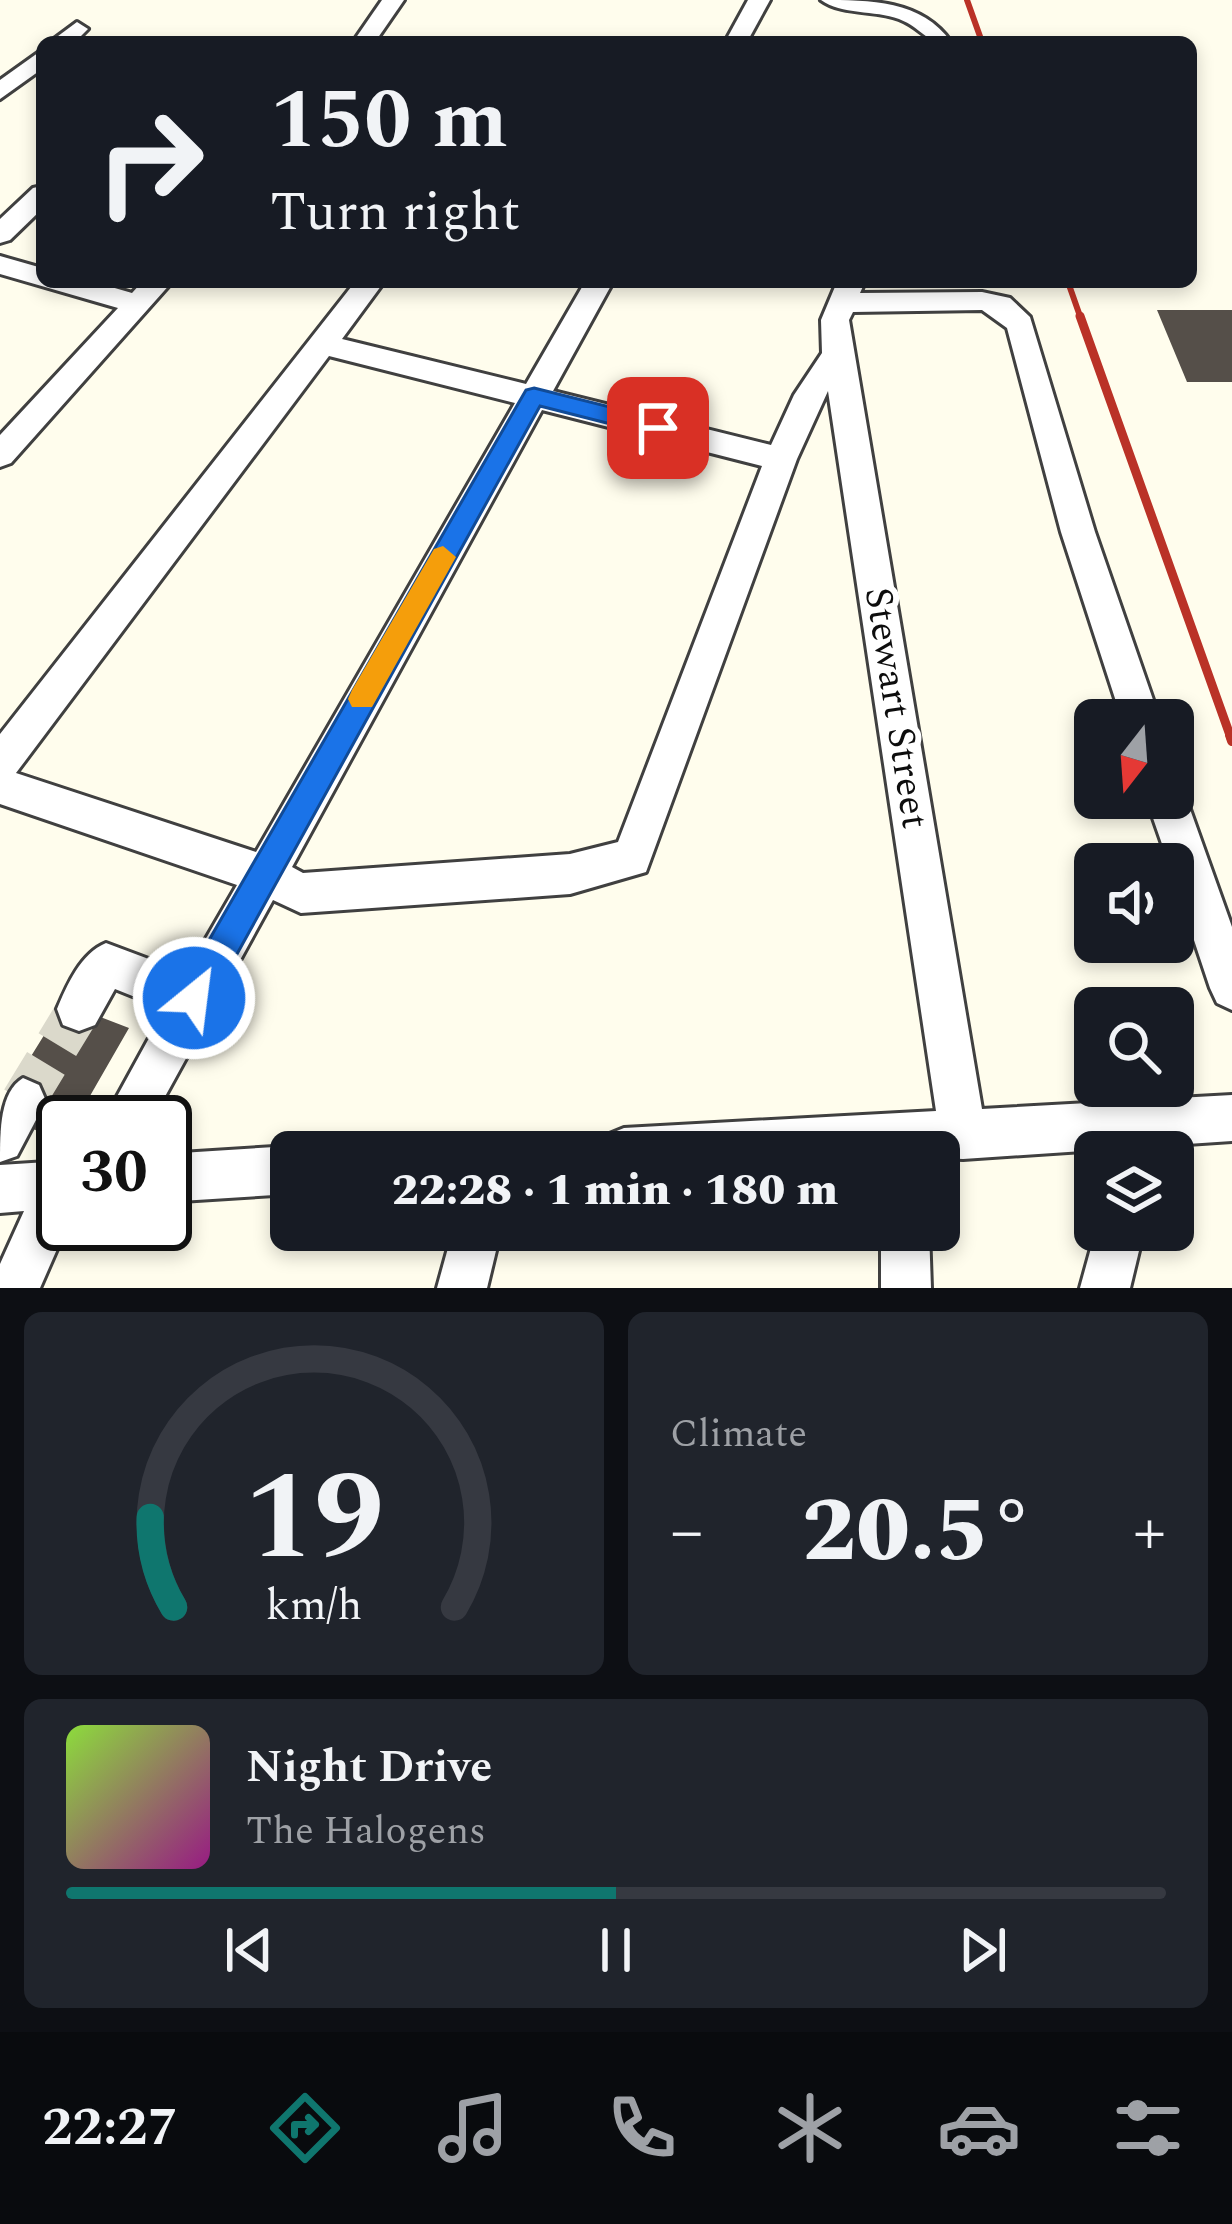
<!DOCTYPE html>
<meta charset="utf-8">
<style>
:root{--surface:#171b24;--page:#20242c;--text:#f1f3f6;--muted:#9ea1a6;--line:#363941;--accent:#0f766e}
body{margin:0;font-family:Spectral,serif;background:var(--page);color:var(--text);height:100vh;display:flex;flex-direction:column;font-size:45px;white-space:nowrap}
*{box-sizing:border-box;margin:0}
p{font-size:39px;color:var(--muted)}
.icon{flex:none;width:66px;height:66px;fill:none;stroke:currentColor;stroke-width:2;stroke-linecap:round;stroke-linejoin:round}
.map{position:relative;height:1288px;overflow:hidden}
.drawer{display:flex;flex-direction:column;gap:24px;padding:24px;background:#0d0f14;flex:1}
.drawer>*{flex:none}
.top-card{position:absolute;left:36px;top:36px;width:1161px;height:252px;border-radius:18px;box-shadow:0 6px 18px #0003;background:#171b24;color:var(--text);overflow:hidden}
.needle{width:78px;rotate:197deg}
.controls{position:absolute;left:1074px;top:699px;display:grid;gap:24px}
.controls a{display:grid;place-items:center;width:120px;height:120px;border-radius:18px;background:var(--surface);box-shadow:0 6px 18px #0003;font-size:60px}
.speed{position:absolute;left:36px;top:1095px;display:flex;gap:24px;font-size:60px;font-weight:700;text-align:center}
.speed>*{display:grid;place-content:center;width:156px;height:156px;border-radius:50%;background:var(--surface);box-shadow:0 6px 18px #0003;line-height:1}
.speed .limit{border:6px solid #111;border-radius:18px;background:#fff;color:#111}
.pin{position:absolute;display:grid;place-items:center;width:102px;height:102px;color:#fff;margin:-51px;border-radius:24px;box-shadow:0 6px 18px #0006}
.me{position:absolute;width:132px;margin:-66px;rotate:29deg;stroke-linejoin:round;filter:drop-shadow(0 0 9px #0008)}
.turn{display:flex;align-items:center;gap:42px;height:252px;padding:0 36px;font-size:54px}
.turn .icon{width:156px;height:156px;stroke-width:2.5}
.turn b{display:block;font-size:84px;line-height:102px}
.big{font-size:90px;font-weight:800;line-height:1.1}
.drawer .tile{flex:1;display:flex;flex-direction:column;justify-content:center;gap:18px;min-width:0;padding:0 42px;border-radius:18px;background:var(--page)}
.drawer .dial{align-items:center;gap:0}
.dial svg{height:312px;overflow:visible;fill:none;stroke:var(--line);stroke-width:7;stroke-linecap:round;text-anchor:middle}
.dial text{fill:var(--text);stroke:none}
.song{display:flex;align-items:center;gap:36px}
.cover{width:144px;height:144px;border-radius:18px;background:linear-gradient(135deg,hsl(90 70% 55%),hsl(310 70% 35%))}
.played{height:12px;border-radius:6px;background:linear-gradient(90deg,var(--accent) 50%,var(--line) 50%)}
.keys{display:flex;justify-content:space-around;direction:ltr}
.heat{display:flex;justify-content:space-between;align-items:center;font-size:66px;direction:ltr}
.drawer .tiles{flex:1;display:grid;gap:24px;grid-template-columns:1fr 1fr}
.tile:last-child{grid-column:span 2}
.trip{position:absolute;left:270px;top:1131px;width:690px;height:120px;border-radius:18px;background:var(--surface);box-shadow:0 6px 18px #0003;font-weight:800;line-height:120px;text-align:center}
.tabs{display:flex;height:192px;justify-content:space-around;align-items:center;background:#090b0e;color:var(--muted)}
.tabs .icon{width:84px;height:84px}
.tabs .selected{color:var(--accent)}
.tabs b{font-size:54px;color:var(--text)}
.map>svg:first-child{display:block}
.building{fill:#554f49}
.lines{fill:none;stroke-linecap:round;stroke-linejoin:round}
.minor-tunnel{stroke:#dbd9cb;stroke-width:44;stroke-dasharray:44 22;stroke-linecap:butt}
.minor-casing{stroke:#404040;stroke-width:6}
.minor{fill:#fff;fill-rule:evenodd}
.rail-far2{stroke:#ba3227;stroke-width:6}
.rail-far1{stroke:#ba3227;stroke-width:9}
.rail{stroke:#ba3227;stroke-width:10}
.route{fill:#1a73e8;stroke:#114b97;stroke-width:3}
.slow{fill:#f59e0b}
.labels{text-anchor:middle;dominant-baseline:central;stroke-width:12;stroke-linejoin:round;paint-order:stroke}
.street-label{font-size:39px;fill:#0d0d0d;stroke:#fff}
</style>
<div class="map">
<svg width="1232" height="1288" viewBox="0 0 1232 1288">
<rect width="100%" height="100%" fill="#fffded"/>
<g class="building">
<path d="M1157,310H1232V382H1187Z"/>
<path d="M64,1003L129,1028L75,1122H63V1142L24,1125L35,1107L7,1095Z"/>
</g>
<g class="lines">
<path class="minor-tunnel" d="M23,1101L79,1009"/>
<defs>
<g id="minor">
<path d="M382,0H404L375,42H353Z"/>
<path d="M748,0H770L747,42H725Z"/>
<path d="M821,0C870,0 922,0 951,42C922,42 924,29 899,19C875,10 841,15 821,0Z"/>
<path d="M77,22L88,29L75,42H50Z"/>
<path d="M42,50V69L0,99V80Z"/>
<path d="M42,186V209L10,240L0,243V219L33,188Z"/>
<path d="M0,256L42,268V282H94L132,293L142,282H172L11,463L0,467V435L118,308L0,274Z"/>
<path d="M355,282H384L342,339L526,384L585,282H613L553,391L771,445L794,395L822,353L821,320L837,282H865L860,293L982,292L1010,298L1030,317L1095,532L1160,720H1122L1061,532L1007,328L982,310L853,312L849,320L982,1109L1232,1095V1141L963,1159L939,1158V1152H600L607,1135L624,1128L936,1111L828,391L797,459L646,872L570,894L301,913L273,900L151,1122H103L165,1009L115,989L95,1025L79,1031L63,1025L57,1009C67,985 81,953 106,943L186,973L237,885L0,804V734ZM329,356L515,403L256,852L16,773ZM542,410L762,466L618,842L570,854L303,873L292,867Z"/>
<path d="M1173,783L1180,785L1186,798L1232,927V1010L1217,1003L1210,988L1173,877V864H1169L1146,798H1173Z"/>
<path d="M23,1078L39,1085L46,1101L17,1156L0,1162C0,1130 0,1092 23,1078Z"/>
<path d="M291,1146L305,1152H291V1194L165,1202V1154Z"/>
<path d="M63,1161V1224H68L40,1288H0V1264L24,1211L0,1213V1165Z"/>
<path d="M453,1230H501L487,1288H437Z"/>
<path d="M881,1230H929L931,1288H881Z"/>
<path d="M1096,1230H1144L1130,1288H1080Z"/>
</g>
</defs>
<use href="#minor" class="minor-casing"/>
<use href="#minor" class="minor"/>
<g class="rail-far2">
<path d="M967,0L982,42"/>
<path d="M1068,282L1081,319"/>
</g>
<path class="rail-far1" d="M1080,316L1231,738"/>
<path class="rail" d="M1230,735L1232,741"/>
</g>
<path class="route" d="M534,388L658,419L669,428L658,436L540,406L206,1010L194,1015L182,1010L177,998L182,987L526,390Z"/>
<path class="slow" d="M443,546L456,557L372,707H352L348,699L352,690L434,549Z"/>
<g class="labels">
<g class="street-label">
<text transform="translate(896 708) rotate(81)">Stewart Street</text>
</g>
</g>
</svg>
<div class="controls">
<a><svg class="needle" viewBox="-14 -14 28 28"><path d="M0-13l5 13h-10z" fill="#e53935"/><path d="M0 13l5-13h-10z" fill="#9ea1a6"/></svg></a>
<a><svg class="icon" aria-label="sound" viewBox="0 0 24 24"><path d="M4 9h4l5-4v14l-5-4H4zM17 9q2 3 0 6"/></svg></a>
<a><svg class="icon" aria-label="search" viewBox="0 0 24 24"><circle cx="10" cy="10" r="6"/><path d="M15 15l6 6"/></svg></a>
<a><svg class="icon" aria-label="layers" viewBox="0 0 24 24"><path d="M12 4l9 5-9 5-9-5zM3 14l9 5 9-5"/></svg></a>
</div>
<div class="speed"><div class="limit">30</div></div>
<div class="pin" style="left:658px;top:428px;background:#d93025"><svg class="icon" aria-label="arrive" viewBox="0 0 24 24"><path d="M6 21V4h12l-3 4 3 4H6"/></svg></div>
<svg class="me" style="left:194px;top:998px" viewBox="-20 -20 40 40"><circle r="17" fill="#1a73e8" stroke="#fff" stroke-width="3"/><path d="M0-11L8 9 0 5-8 9z" fill="#fff"/></svg>
<div class="trip">22:28 · 1 min · 180 m</div>
<div class="top-card">
<div class="turn"><svg class="icon" aria-label="right" viewBox="0 0 24 24"><path d="M7 20v-9h11M14 6l5 5-5 5"/></svg><div><b>150 m</b>Turn right</div></div>
</div>
</div>
<section class="drawer">
<div class="tiles">
<div class="tile dial"><svg viewBox="0 0 100 80">
<path d="M14 69A42 42 0 1 1 86 69"/>
<path d="M14 69A42 42 0 0 1 8 46" stroke="#0f766e"/>
<text x="50" y="56" font-size="32" font-weight="700">19</text>
<text x="50" y="72" font-size="11">km/h</text>
</svg></div>
<div class="tile"><p>Climate</p>
<div class="heat"><a>−</a><b class="big">20.5°</b><a>+</a></div>
</div>
<div class="tile">
<div class="song"><i class="cover"></i><div><b>Night Drive</b><p>The Halogens</p></div></div>
<div class="played"></div>
<div class="keys"><svg class="icon" aria-label="previous" viewBox="0 0 24 24"><path d="M18 5L8 12l10 7zM5 5v14"/></svg><svg class="icon" aria-label="pause" viewBox="0 0 24 24"><path d="M8 5v14M16 5v14"/></svg><svg class="icon" aria-label="next" viewBox="0 0 24 24"><path d="M6 5l10 7-10 7zM19 5v14"/></svg></div>
</div>
</div>
</section>
<nav class="tabs">
<b>22:27</b>
<svg class="icon selected" aria-label="directions" viewBox="0 0 24 24"><path d="M12 3l9 9-9 9-9-9zM9 14v-3h6M13 9l2 2-2 2"/></svg>
<svg class="icon" aria-label="music" viewBox="0 0 24 24"><path d="M9 18V5l10-2v13"/><circle cx="6" cy="18" r="3"/><circle cx="16" cy="16" r="3"/></svg>
<svg class="icon" aria-label="phone" viewBox="0 0 24 24"><path d="M5 4h4l2 5-3 2q2 4 5 5l2-3 5 2v4C11 20 4 13 5 4z"/></svg>
<svg class="icon" aria-label="climate" viewBox="0 0 24 24"><path d="M12 3v18M4 7l16 10M4 17L20 7"/></svg>
<svg class="icon" aria-label="car" viewBox="0 0 24 24"><path d="M5 17H2v-5l4-1 3-4h7l3 4 3 1v5h-3M9 17h6M6 11h13"/><circle cx="7" cy="17" r="2"/><circle cx="17" cy="17" r="2"/></svg>
<svg class="icon" aria-label="filters" viewBox="0 0 24 24"><path d="M4 7h16M4 17h16"/><circle cx="9" cy="7" r="2"/><circle cx="15" cy="17" r="2"/></svg>
</nav>
